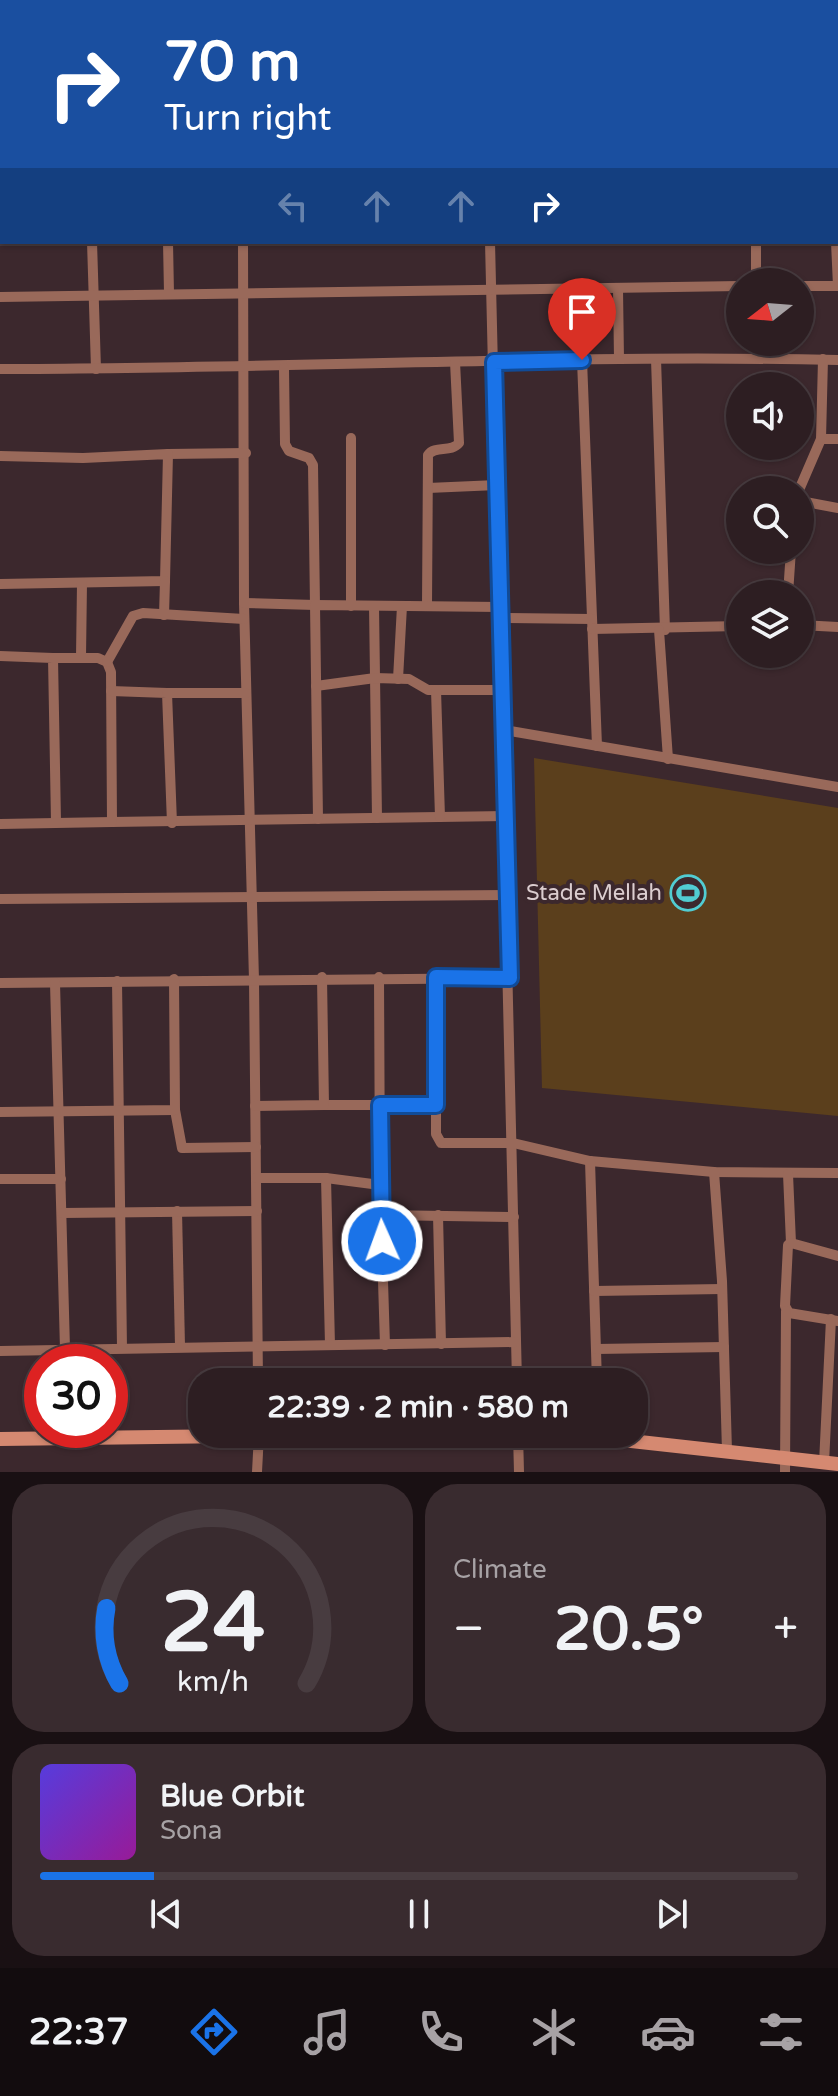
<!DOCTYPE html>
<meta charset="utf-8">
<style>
:root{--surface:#2d1e22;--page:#392b2f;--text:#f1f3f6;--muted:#a7a2a5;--line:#483c40;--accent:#1a73e8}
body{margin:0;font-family:"Varela Round",sans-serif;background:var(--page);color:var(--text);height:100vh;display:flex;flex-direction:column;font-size:30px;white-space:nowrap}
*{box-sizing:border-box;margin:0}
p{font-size:26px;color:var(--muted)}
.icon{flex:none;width:44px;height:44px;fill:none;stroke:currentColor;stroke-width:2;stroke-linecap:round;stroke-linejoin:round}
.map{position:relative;height:1472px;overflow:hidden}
.panel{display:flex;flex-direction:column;gap:12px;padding:12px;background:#191013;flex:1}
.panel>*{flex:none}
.top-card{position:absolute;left:0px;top:0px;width:838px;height:244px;box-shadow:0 2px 6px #0004,0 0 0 2px var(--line);background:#1a4fa0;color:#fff;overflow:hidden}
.needle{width:52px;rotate:253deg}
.tools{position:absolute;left:726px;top:268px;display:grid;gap:16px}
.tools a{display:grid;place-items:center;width:88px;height:88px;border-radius:50%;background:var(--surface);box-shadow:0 2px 6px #0004,0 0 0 2px var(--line);font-size:40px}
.speed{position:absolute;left:24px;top:1344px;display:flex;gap:16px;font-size:40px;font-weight:700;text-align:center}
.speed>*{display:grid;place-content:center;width:104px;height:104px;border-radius:50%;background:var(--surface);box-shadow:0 2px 6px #0004,0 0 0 2px var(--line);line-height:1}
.speed .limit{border:12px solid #d22;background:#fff;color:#111}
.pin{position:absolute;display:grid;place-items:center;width:68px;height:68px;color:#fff;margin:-82px -34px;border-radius:50% 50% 50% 0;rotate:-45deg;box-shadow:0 0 8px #0007}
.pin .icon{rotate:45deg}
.me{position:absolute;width:88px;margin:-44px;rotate:358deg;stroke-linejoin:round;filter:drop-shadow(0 0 6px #0008)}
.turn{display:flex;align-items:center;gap:28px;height:168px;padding:0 32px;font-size:36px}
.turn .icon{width:104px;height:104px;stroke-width:2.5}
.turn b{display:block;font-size:56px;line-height:68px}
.lanes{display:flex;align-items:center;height:76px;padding:0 32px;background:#0003;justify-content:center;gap:40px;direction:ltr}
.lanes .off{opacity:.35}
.big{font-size:60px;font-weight:700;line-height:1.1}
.panel .tile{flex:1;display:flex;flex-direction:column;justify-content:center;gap:12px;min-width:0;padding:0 28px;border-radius:32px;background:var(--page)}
.panel .dial{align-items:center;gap:0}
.dial svg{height:208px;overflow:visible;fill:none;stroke:var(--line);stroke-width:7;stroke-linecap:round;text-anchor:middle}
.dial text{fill:var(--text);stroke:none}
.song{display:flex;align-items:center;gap:24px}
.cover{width:96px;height:96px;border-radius:12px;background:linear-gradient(135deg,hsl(250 70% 55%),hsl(300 70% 35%))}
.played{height:8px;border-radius:4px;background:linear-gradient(90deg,var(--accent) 15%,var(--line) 15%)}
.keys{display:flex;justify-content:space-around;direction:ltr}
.heat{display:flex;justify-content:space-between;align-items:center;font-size:44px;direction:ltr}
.panel .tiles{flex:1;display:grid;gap:12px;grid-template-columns:1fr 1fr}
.tile:last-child{grid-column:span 2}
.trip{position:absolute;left:188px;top:1368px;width:460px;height:80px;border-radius:32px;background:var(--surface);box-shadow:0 2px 6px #0004,0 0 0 2px var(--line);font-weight:700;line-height:80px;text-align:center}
.menu{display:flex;height:128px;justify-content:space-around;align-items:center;background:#120c0e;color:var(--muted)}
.menu .icon{width:56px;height:56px}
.menu .on{color:var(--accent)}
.menu b{font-size:36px;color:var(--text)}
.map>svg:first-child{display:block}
.park{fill:#5b3f1c}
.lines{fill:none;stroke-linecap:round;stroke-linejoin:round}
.minor{stroke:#99695a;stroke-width:10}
.secondary{stroke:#d58971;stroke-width:14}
.route-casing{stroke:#114b97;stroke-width:20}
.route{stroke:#1a73e8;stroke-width:14}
.labels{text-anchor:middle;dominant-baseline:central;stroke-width:8;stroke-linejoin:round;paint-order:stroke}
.poi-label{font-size:22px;fill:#dbcdcf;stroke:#3c282d;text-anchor:end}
</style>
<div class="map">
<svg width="838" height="1472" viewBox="0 0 838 1472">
<rect width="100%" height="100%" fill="#3c282d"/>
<path class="park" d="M534,758L838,808V1116L542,1088Z"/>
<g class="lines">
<g class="minor">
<path d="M35,0V2"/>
<path d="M236,0V2"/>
<path d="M484,0V2"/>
<path d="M755,0V2"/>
<path d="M823,0L824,2"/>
<path d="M0,60H2"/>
<path d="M0,131H2"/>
<path d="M836,151L838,152"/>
<path d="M92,242L96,369"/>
<path d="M168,242L169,293"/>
<path d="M243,242L244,603L254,980L258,1382"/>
<path d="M490,242L517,1382"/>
<path d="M756,242V282"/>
<path d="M836,242L838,286"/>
<path d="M800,286H838"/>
<path d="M618,289L619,359"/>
<path d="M0,297L740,286"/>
<path d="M756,358V342"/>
<path d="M656,359L665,630"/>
<path d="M582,360L597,746"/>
<path d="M0,369C279,369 559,354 838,360"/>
<path d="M821,439H838"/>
<path d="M168,454L246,453"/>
<path d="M0,456L83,458L168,454L165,581L0,584"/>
<path d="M428,488L497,485"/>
<path d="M799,490L821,439L823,359"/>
<path d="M800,501L838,508"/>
<path d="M788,594L791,550"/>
<path d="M244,603L315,605L313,465L309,458L289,451L285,444L284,368"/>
<path d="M351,606V438"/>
<path d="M374,606L377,818"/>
<path d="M427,606L428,455C435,445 451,453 459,443L455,362"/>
<path d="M164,615L165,581"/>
<path d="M501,618L592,619"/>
<path d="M800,625L838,627"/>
<path d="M592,629L740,626"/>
<path d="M659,630L668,759"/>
<path d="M0,656L53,658L56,822"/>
<path d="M81,657L82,583"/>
<path d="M53,658H98L107,662L111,672L112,822L506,816"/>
<path d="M107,662L133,616L143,613L244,619"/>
<path d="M398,679L402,606"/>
<path d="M316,686L375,678L409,679L428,690H503"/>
<path d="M436,690L440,817"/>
<path d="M111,691L167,693L172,823"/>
<path d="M167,693H246"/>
<path d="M504,730L838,787"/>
<path d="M318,819L315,605L500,607"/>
<path d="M0,824L112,822"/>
<path d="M0,899L508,895"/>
<path d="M379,977L380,1185"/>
<path d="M117,981L122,1348"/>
<path d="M0,983L510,978"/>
<path d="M55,983L65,1349"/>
<path d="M324,1105H436V977"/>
<path d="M436,1105V1134L441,1143H513L590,1161L714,1172L838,1173"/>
<path d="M255,1106L324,1105L322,977"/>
<path d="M175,1110L182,1148L256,1147"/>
<path d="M0,1112L175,1110L174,979"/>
<path d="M590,1161L597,1382"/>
<path d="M714,1172L722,1281L727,1451"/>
<path d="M788,1174L791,1243"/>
<path d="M256,1178H326L330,1345"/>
<path d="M326,1178L380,1185L385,1345"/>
<path d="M0,1179H61"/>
<path d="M177,1211L180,1346"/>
<path d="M62,1213L257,1211"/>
<path d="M381,1215L514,1217"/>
<path d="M438,1215L441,1344"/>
<path d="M838,1256L791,1243L788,1245L785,1306L789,1313L838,1321"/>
<path d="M594,1291L722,1289"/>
<path d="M596,1349L724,1347"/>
<path d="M0,1351L516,1342"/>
<path d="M518,1434L519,1472"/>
<path d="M824,1463L831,1319"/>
<path d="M257,1472L259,1434"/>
<path d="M785,1472L786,1311"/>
</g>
<g class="secondary">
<path d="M568,1434L838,1464"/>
<path d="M0,1439L406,1434"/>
</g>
</g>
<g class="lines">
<defs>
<path id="route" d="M382,1241L380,1105H436V977L510,978L494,362L582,360"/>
</defs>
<use href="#route" class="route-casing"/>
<use href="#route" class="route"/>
</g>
<defs>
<symbol id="stadium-ring" viewBox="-11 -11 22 22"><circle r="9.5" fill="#3c282d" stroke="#51ccd2" stroke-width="1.5"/><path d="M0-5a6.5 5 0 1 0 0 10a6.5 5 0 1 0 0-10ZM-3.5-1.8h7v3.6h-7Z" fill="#51ccd2"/></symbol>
</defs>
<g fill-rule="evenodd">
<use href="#stadium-ring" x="668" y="873" width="40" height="40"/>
</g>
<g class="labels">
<g class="poi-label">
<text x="662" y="893">Stade Mellah</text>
</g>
</g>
</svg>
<div class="tools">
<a><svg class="needle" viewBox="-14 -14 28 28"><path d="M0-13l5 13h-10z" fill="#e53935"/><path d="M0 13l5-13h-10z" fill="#a7a2a5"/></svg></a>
<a><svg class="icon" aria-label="sound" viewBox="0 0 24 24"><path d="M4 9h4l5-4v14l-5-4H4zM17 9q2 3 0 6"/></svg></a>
<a><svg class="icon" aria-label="search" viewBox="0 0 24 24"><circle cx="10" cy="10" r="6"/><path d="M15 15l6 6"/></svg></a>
<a><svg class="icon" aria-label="layers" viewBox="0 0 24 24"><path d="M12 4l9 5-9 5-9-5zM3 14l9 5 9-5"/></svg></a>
</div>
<div class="speed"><div class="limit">30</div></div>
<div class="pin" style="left:582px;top:360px;background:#d93025"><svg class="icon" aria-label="arrive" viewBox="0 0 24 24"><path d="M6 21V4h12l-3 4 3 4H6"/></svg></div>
<svg class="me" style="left:382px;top:1241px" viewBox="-20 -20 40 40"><circle r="17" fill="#1a73e8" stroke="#fff" stroke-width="3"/><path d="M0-11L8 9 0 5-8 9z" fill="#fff"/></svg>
<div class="trip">22:39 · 2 min · 580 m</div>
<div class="top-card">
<div class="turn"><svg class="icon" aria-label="right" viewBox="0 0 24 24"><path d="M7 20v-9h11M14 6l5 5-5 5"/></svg><div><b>70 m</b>Turn right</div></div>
<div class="lanes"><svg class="icon off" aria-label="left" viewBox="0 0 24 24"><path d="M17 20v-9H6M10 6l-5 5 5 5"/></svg><svg class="icon off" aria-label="ahead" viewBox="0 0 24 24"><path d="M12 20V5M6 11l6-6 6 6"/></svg><svg class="icon off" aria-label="ahead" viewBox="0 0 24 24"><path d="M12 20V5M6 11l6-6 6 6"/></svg><svg class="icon" aria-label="right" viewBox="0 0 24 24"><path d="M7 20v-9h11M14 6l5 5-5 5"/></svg></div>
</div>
</div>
<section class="panel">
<div class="tiles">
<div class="tile dial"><svg viewBox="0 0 100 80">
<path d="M14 69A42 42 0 1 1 86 69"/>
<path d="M14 69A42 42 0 0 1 9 40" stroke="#1a73e8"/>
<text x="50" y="56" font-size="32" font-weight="700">24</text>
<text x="50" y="72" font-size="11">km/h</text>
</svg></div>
<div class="tile"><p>Climate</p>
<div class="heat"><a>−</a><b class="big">20.5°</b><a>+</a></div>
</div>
<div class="tile">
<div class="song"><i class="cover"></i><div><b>Blue Orbit</b><p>Sona</p></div></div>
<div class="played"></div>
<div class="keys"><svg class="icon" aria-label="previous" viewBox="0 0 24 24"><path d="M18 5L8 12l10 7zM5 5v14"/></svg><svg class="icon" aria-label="pause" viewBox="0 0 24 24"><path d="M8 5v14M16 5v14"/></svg><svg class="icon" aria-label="next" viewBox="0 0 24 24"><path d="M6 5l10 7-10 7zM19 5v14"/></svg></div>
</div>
</div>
</section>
<nav class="menu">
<b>22:37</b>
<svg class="icon on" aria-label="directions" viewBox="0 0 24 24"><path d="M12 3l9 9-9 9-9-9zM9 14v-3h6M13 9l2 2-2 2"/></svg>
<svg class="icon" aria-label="music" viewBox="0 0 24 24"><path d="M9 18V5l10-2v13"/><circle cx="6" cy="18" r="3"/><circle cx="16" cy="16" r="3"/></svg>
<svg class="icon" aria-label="phone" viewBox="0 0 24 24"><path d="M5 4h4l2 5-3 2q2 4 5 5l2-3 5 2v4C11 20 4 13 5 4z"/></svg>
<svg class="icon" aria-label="climate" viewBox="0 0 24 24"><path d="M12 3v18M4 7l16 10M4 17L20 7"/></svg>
<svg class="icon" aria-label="car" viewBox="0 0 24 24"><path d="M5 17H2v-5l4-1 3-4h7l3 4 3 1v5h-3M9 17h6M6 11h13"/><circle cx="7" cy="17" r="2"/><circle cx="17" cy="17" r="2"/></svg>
<svg class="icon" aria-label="filters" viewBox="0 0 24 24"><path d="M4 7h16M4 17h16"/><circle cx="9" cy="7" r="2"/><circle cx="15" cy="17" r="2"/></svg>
</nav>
